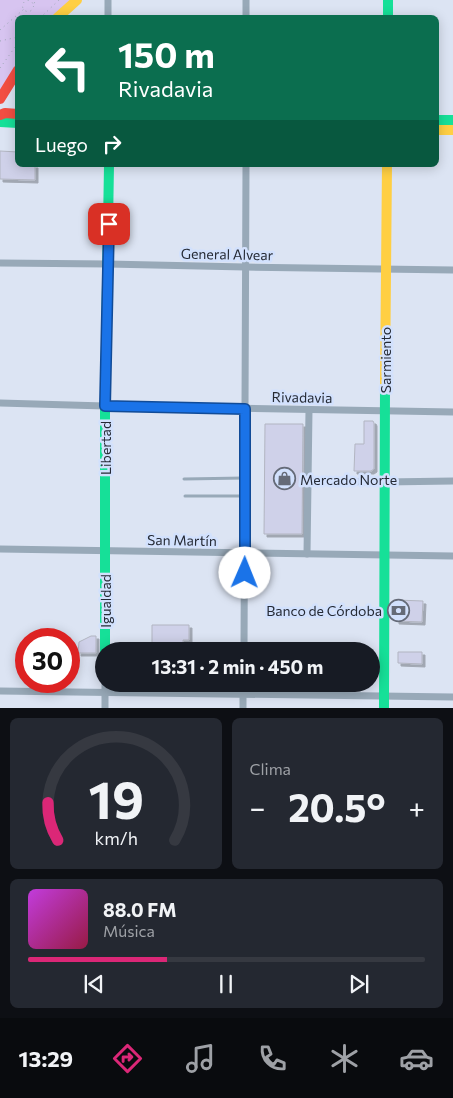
<!DOCTYPE html>
<html lang="es">
<meta charset="utf-8">
<style>
:root{--surface:#171b24;--page:#242831;--text:#f1f3f6;--muted:#9ea1a6;--line:#363941;--accent:#db2777}
body{margin:0;font-family:Commissioner,sans-serif;background:var(--page);color:var(--text);height:100vh;display:flex;flex-direction:column;font-size:19px;white-space:nowrap}
*{box-sizing:border-box;margin:0}
p{font-size:16px;color:var(--muted)}
.icon{flex:none;width:28px;height:28px;fill:none;stroke:currentColor;stroke-width:2;stroke-linecap:round;stroke-linejoin:round}
.map{position:relative;height:708px;overflow:hidden}
.sheet{display:flex;flex-direction:column;gap:10px;padding:10px;background:#0d0f14;flex:1}
.sheet>*{flex:none}
.guide{position:absolute;left:15px;top:15px;width:424px;height:152px;border-radius:8px;box-shadow:0 2px 12px #0003;background:#0b6e4f;color:#fff;overflow:hidden}
.speed{position:absolute;left:15px;top:628px;display:flex;gap:10px;font-size:25px;font-weight:700;text-align:center}
.speed>*{display:grid;place-content:center;width:65px;height:65px;border-radius:50%;background:var(--surface);box-shadow:0 2px 12px #0003;line-height:1}
.speed .limit{border:8px solid #d22;background:#fff;color:#111}
.pin{position:absolute;display:grid;place-items:center;width:42px;height:42px;color:#fff;margin:-21px;border-radius:10px;box-shadow:0 2px 8px #0006}
.me{position:absolute;width:55px;margin:-28px;rotate:1deg;stroke-linejoin:round;filter:drop-shadow(0 0 4px #0008)}
.turn{display:flex;align-items:center;gap:18px;height:105px;padding:0 20px;font-size:22px}
.turn .icon{width:65px;height:65px;stroke-width:2.5}
.turn b{display:block;font-size:35px;line-height:42px}
.then{display:flex;align-items:center;height:48px;padding:0 20px;background:#0003;gap:10px;font-size:19px}
.big{font-size:38px;font-weight:700;line-height:1.1}
.sheet .widget{flex:1;display:flex;flex-direction:column;justify-content:center;gap:8px;min-width:0;padding:0 18px;border-radius:8px;background:var(--page)}
.sheet .dial{align-items:center;gap:0}
.dial svg{height:130px;overflow:visible;fill:none;stroke:var(--line);stroke-width:7;stroke-linecap:round;text-anchor:middle}
.dial text{fill:var(--text);stroke:none}
.song{display:flex;align-items:center;gap:15px}
.cover{width:60px;height:60px;border-radius:8px;background:linear-gradient(135deg,hsl(290 70% 55%),hsl(340 70% 35%))}
.played{height:5px;border-radius:2px;background:linear-gradient(90deg,var(--accent) 35%,var(--line) 35%)}
.keys{display:flex;justify-content:space-around;direction:ltr}
.heat{display:flex;justify-content:space-between;align-items:center;font-size:28px;direction:ltr}
.sheet .tiles{flex:1;display:grid;gap:10px;grid-template-columns:1fr 1fr}
.widget:last-child{grid-column:span 2}
.trip{position:absolute;left:95px;top:642px;width:285px;height:50px;border-radius:25px;background:var(--surface);box-shadow:0 2px 12px #0003;font-weight:700;line-height:50px;text-align:center}
.dock{display:flex;height:80px;justify-content:space-around;align-items:center;background:#090b0e;color:var(--muted)}
.dock .icon{width:35px;height:35px}
.dock .active{color:var(--accent)}
.dock b{font-size:22px;color:var(--text)}
.map>svg:first-child{display:block}
.green{fill:#d7c4f0}
.building{fill:#cfd1e9;stroke:#b2b5c1;filter:url(#shadow)}
.lines{fill:none;stroke-linecap:round;stroke-linejoin:round}
.path{stroke:#9ca8b5;stroke-width:1;stroke-dasharray:1 4;stroke-linecap:butt}
.lane{stroke:#98a9b8;stroke-width:3}
.street{stroke:#98a9b8;stroke-width:7}
.fast{stroke:#16e098;stroke-width:10}
.slow{stroke:#ffcf43;stroke-width:10}
.jam{stroke:#f24e42;stroke-width:10}
.route-casing{stroke:#114b97;stroke-width:12}
.route{stroke:#1a73e8;stroke-width:9}
.labels{text-anchor:middle;dominant-baseline:central;stroke-width:5;stroke-linejoin:round;paint-order:stroke}
.street-label{font-size:14px;fill:#252a35;stroke:#d2e1fd}
.poi-label{font-size:14px;fill:#252a35;stroke:#d2e1fd;text-anchor:start}
</style>
<div class="map">
<svg width="453" height="708" viewBox="0 0 453 708">
<defs>
<filter id="shadow"><feDropShadow dx="3" dy="3" stdDeviation="0" flood-color="#0004"/></filter>
</defs>
<rect width="100%" height="100%" fill="#dce4f3"/>
<path class="green" d="M0,0H77L57,17L18,18L17,70L0,99Z"/>
<g class="building">
<path d="M0,151L18,152V165H35V180L0,179Z"/>
<path d="M364,421H373L374,423V469L371,471H354L355,444H364Z"/>
<path d="M265,424H303L302,534H264Z"/>
<path d="M397,600L423,601L422,622L396,621Z"/>
<path d="M152,625H189V640H183V651H152Z"/>
<path d="M91,636H96V653H78L79,642Z"/>
<path d="M398,652H422V664L398,663Z"/>
</g>
<g class="lines">
<g class="path">
<circle cx="28" cy="6" r="5.5"/>
<path d="M34,3L38,0"/>
<path d="M40,18L59,0"/>
<path d="M0,30L24,9"/>
<path d="M0,41L18,37"/>
<path d="M0,68L18,43"/>
</g>
<g class="lane">
<path d="M184,479L244,478"/>
<path d="M185,496H244"/>
</g>
<g class="street">
<path d="M108,0V18"/>
<path d="M246,18V0"/>
<path d="M0,263L108,264L245,267L453,270"/>
<path d="M0,403L105,406L453,412"/>
<path d="M308,481L385,482L453,481"/>
<path d="M0,549L453,556"/>
<path d="M307,554L309,410"/>
<path d="M244,651L246,165"/>
<path d="M105,684V708"/>
<path d="M0,691L453,697"/>
<path d="M243,708V684"/>
</g>
<g class="fast">
<path d="M388,0V18"/>
<path d="M436,120H453"/>
<path d="M0,122L18,123"/>
<path d="M105,651V406L109,165"/>
<path d="M384,708L385,383"/>
</g>
<g class="slow">
<path d="M57,18L77,0"/>
<path d="M436,130H453"/>
<path d="M385,383L387,165"/>
</g>
<g class="jam">
<path d="M0,99L18,70"/>
<path d="M0,115L5,113L18,114"/>
</g>
</g>
<g class="lines">
<defs>
<path id="route" d="M109,224L105,406L245,409V573"/>
</defs>
<use href="#route" class="route-casing"/>
<use href="#route" class="route"/>
</g>
<defs>
<symbol id="shop-ring" viewBox="-11 -11 22 22"><circle r="9.5" fill="#d2e1fd" stroke="#656b78" stroke-width="1.5"/><path d="M-5-2.5h2.3a2.7 3.5 0 0 1 5.4 0H5L5.5 6h-11ZM-1.5-2.5h3a1.5 2.3 0 0 0-3 0Z" fill="#656b78"/></symbol>
<symbol id="bank-ring" viewBox="-11 -11 22 22"><circle r="9.5" fill="#d2e1fd" stroke="#656b78" stroke-width="1.5"/><path d="M-6-4H6V4H-6ZM0-2.3a2.3 2.3 0 1 0 0 4.6a2.3 2.3 0 1 0 0-4.6Z" fill="#656b78"/></symbol>
</defs>
<g fill-rule="evenodd">
<use href="#shop-ring" x="272" y="466" width="25" height="25"/>
<use href="#bank-ring" x="386" y="598" width="25" height="25"/>
</g>
<g class="labels">
<g class="street-label">
<text transform="translate(227 254) rotate(1)">General Alvear</text>
<text transform="translate(385 360) rotate(-90)">Sarmiento</text>
<text transform="translate(302 397) rotate(1)">Rivadavia</text>
<text transform="translate(105 448) rotate(-90)">Libertad</text>
<text transform="translate(182 540) rotate(1)">San Martín</text>
<text transform="translate(105 601) rotate(-90)">Igualdad</text>
</g>
<g class="poi-label">
<text x="300" y="479">Mercado Norte</text>
<text x="382" y="610" text-anchor="end">Banco de Córdoba</text>
</g>
</g>
</svg>
<div class="speed"><div class="limit">30</div></div>
<div class="pin" style="left:109px;top:224px;background:#d93025"><svg class="icon" aria-label="arrive" viewBox="0 0 24 24"><path d="M6 21V4h12l-3 4 3 4H6"/></svg></div>
<svg class="me" style="left:245px;top:573px" viewBox="-20 -20 40 40"><circle r="19" fill="#fff"/><path d="M0-13L10 11 0 6-10 11z" fill="#1a73e8"/></svg>
<div class="trip">13:31 · 2 min · 450 m</div>
<div class="guide">
<div class="turn"><svg class="icon" aria-label="left" viewBox="0 0 24 24"><path d="M17 20v-9H6M10 6l-5 5 5 5"/></svg><div><b>150 m</b>Rivadavia</div></div>
<div class="then">Luego<svg class="icon" aria-label="right" viewBox="0 0 24 24"><path d="M7 20v-9h11M14 6l5 5-5 5"/></svg></div>
</div>
</div>
<section class="sheet">
<div class="tiles">
<div class="widget dial"><svg viewBox="0 0 100 80">
<path d="M14 69A42 42 0 1 1 86 69"/>
<path d="M14 69A42 42 0 0 1 8 46" stroke="#db2777"/>
<text x="50" y="56" font-size="32" font-weight="700">19</text>
<text x="50" y="72" font-size="11">km/h</text>
</svg></div>
<div class="widget"><p>Clima</p>
<div class="heat"><a>−</a><b class="big">20.5°</b><a>+</a></div>
</div>
<div class="widget">
<div class="song"><i class="cover"></i><div><b>88.0 FM</b><p>Música</p></div></div>
<div class="played"></div>
<div class="keys"><svg class="icon" aria-label="previous" viewBox="0 0 24 24"><path d="M18 5L8 12l10 7zM5 5v14"/></svg><svg class="icon" aria-label="pause" viewBox="0 0 24 24"><path d="M8 5v14M16 5v14"/></svg><svg class="icon" aria-label="next" viewBox="0 0 24 24"><path d="M6 5l10 7-10 7zM19 5v14"/></svg></div>
</div>
</div>
</section>
<nav class="dock">
<b>13:29</b>
<svg class="icon active" aria-label="directions" viewBox="0 0 24 24"><path d="M12 3l9 9-9 9-9-9zM9 14v-3h6M13 9l2 2-2 2"/></svg>
<svg class="icon" aria-label="music" viewBox="0 0 24 24"><path d="M9 18V5l10-2v13"/><circle cx="6" cy="18" r="3"/><circle cx="16" cy="16" r="3"/></svg>
<svg class="icon" aria-label="phone" viewBox="0 0 24 24"><path d="M5 4h4l2 5-3 2q2 4 5 5l2-3 5 2v4C11 20 4 13 5 4z"/></svg>
<svg class="icon" aria-label="climate" viewBox="0 0 24 24"><path d="M12 3v18M4 7l16 10M4 17L20 7"/></svg>
<svg class="icon" aria-label="car" viewBox="0 0 24 24"><path d="M5 17H2v-5l4-1 3-4h7l3 4 3 1v5h-3M9 17h6M6 11h13"/><circle cx="7" cy="17" r="2"/><circle cx="17" cy="17" r="2"/></svg>
</nav>
